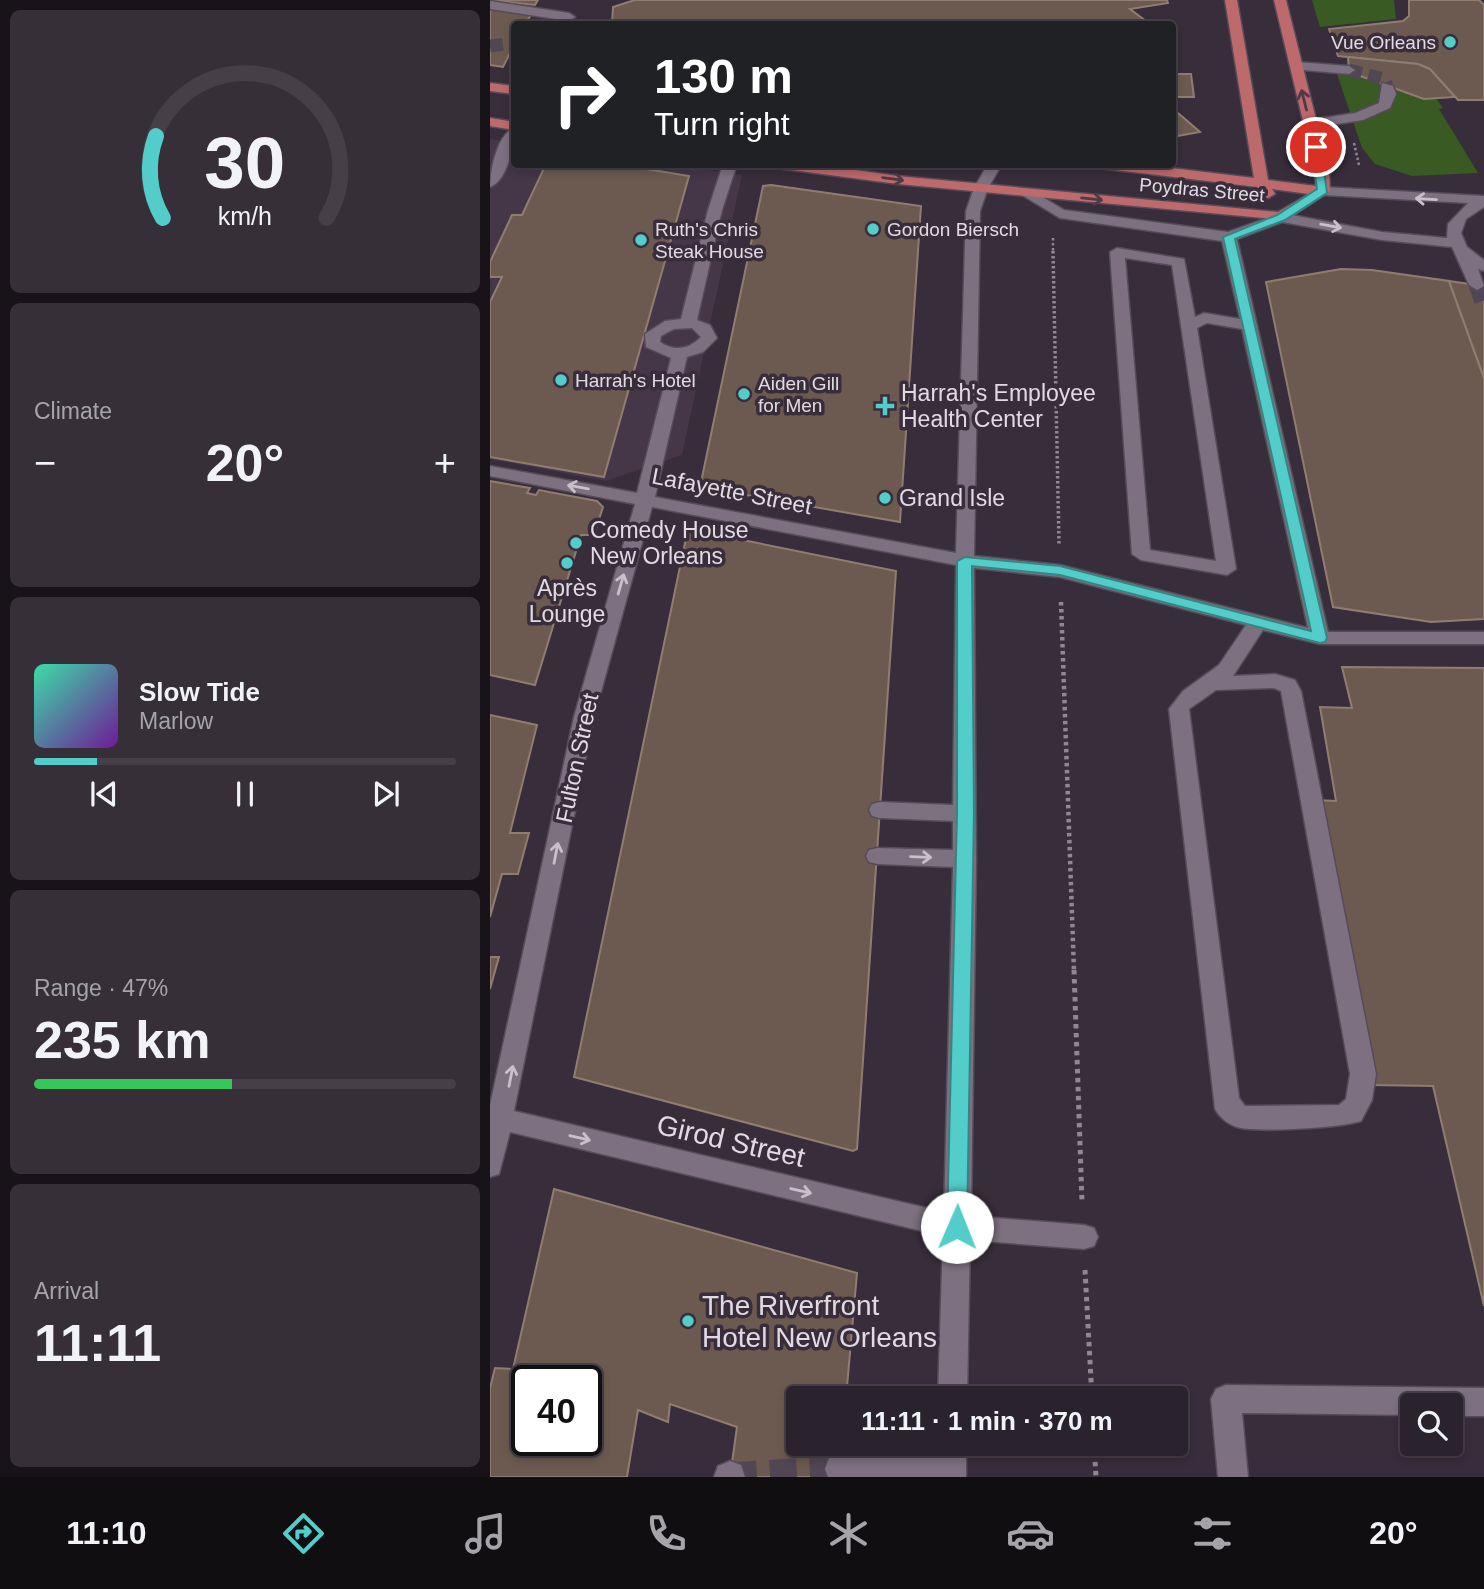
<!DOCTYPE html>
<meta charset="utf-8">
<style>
:root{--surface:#2a222c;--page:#362f38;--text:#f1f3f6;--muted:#a5a4a9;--line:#463f48;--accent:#53cdca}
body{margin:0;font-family:Helvetica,sans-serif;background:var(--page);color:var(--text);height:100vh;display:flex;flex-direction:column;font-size:26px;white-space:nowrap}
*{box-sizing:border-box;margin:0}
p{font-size:23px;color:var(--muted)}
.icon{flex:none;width:38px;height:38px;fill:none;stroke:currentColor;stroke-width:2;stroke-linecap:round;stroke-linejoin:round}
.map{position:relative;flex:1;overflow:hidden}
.panel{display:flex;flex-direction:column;gap:10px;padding:10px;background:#171318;width:490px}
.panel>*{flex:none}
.hud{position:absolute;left:21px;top:21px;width:665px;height:147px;border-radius:7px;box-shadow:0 4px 10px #0003,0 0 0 2px var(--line);background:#202124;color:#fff;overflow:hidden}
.controls{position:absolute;left:910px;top:1393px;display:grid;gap:14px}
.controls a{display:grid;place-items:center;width:63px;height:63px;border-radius:7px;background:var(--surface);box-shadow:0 4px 10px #0003,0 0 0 2px var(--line);font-size:35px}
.speed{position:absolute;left:21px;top:1365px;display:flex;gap:14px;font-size:35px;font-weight:700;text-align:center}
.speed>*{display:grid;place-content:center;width:91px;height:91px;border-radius:50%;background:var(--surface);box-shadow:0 4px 10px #0003,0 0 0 2px var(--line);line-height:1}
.speed .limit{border:4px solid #111;border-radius:10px;background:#fff;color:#111}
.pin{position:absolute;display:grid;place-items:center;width:60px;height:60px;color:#fff;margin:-30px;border:4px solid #fff;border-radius:50%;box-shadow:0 2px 7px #0007}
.me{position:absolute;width:77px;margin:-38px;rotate:1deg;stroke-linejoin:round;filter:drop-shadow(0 0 5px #0008)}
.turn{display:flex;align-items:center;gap:24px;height:147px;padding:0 28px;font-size:32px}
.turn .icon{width:91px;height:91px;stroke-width:2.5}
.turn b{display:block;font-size:49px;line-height:60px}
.big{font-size:52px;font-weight:600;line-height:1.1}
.panel .card{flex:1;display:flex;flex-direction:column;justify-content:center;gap:10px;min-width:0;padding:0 24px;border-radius:10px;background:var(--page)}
.panel .dial{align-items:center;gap:0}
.dial svg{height:182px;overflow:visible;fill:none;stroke:var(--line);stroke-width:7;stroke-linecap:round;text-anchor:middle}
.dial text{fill:var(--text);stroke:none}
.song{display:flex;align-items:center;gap:21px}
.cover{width:84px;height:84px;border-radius:10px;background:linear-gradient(135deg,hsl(160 70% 55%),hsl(280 70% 35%))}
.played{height:7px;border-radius:4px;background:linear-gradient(90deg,var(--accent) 15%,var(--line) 15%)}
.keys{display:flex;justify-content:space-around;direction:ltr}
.heat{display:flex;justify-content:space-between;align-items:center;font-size:38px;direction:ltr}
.charge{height:10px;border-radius:5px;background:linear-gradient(90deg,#34c759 47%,var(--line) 0)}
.trip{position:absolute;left:296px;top:1386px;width:402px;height:70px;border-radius:7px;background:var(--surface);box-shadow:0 4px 10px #0003,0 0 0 2px var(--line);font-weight:600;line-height:70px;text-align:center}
.tab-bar{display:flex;height:112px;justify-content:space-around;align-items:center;background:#110e12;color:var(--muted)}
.tab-bar .icon{width:49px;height:49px}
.tab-bar .selected{color:var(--accent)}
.tab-bar b{font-size:32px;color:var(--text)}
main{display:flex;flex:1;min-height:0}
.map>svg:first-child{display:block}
.built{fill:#453648}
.green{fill:#395a22}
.building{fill:#6c5a50;stroke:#907d72;stroke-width:2;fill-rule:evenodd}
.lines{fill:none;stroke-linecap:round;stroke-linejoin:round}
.minor-tunnel-far2{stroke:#514754;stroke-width:13;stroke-dasharray:13 7;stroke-linecap:butt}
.minor-tunnel-far1{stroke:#514754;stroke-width:17;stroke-dasharray:17 9;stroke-linecap:butt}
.minor-tunnel{stroke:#514754;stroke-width:27;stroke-dasharray:27 13;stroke-linecap:butt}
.minor-casing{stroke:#554c58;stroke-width:3}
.major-casing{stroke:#554c58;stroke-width:3}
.path-far3{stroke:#908792;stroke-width:2.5;stroke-dasharray:2.5 2.5;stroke-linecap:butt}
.path-far2{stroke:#908792;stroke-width:3.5;stroke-dasharray:2.5 2.5;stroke-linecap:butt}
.path-far1{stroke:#908792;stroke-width:4.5;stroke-dasharray:3.5 3.5;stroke-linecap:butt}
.path{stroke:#908792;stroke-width:5;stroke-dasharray:4.5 4.5;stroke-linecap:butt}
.minor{fill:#7d7080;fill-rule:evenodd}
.major{fill:#be696c;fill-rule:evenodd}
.oneway{stroke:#533945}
.oneway2{stroke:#c8c0ca}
.route{fill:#53cdca;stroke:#368583;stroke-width:2}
.poi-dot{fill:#53cdca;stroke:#382d3b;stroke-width:2.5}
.labels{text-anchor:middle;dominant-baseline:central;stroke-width:7;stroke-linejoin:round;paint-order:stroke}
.far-poi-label{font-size:19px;fill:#e1dae3;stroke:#382d3b;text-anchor:start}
.far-street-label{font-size:19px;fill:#e1dae3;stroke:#382d3b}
.poi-label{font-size:23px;fill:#e1dae3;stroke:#382d3b;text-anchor:start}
.street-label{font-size:23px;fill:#e1dae3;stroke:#382d3b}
.near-street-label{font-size:28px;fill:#e1dae3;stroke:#382d3b}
.near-poi-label{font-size:28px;fill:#e1dae3;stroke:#382d3b;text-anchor:start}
</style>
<main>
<section class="panel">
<div class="card dial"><svg viewBox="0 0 100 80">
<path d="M14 69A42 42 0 1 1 86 69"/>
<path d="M14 69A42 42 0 0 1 11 33" stroke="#53cdca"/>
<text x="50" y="56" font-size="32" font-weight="700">30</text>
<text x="50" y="72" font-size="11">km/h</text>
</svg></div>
<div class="card"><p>Climate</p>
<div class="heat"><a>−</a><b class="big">20°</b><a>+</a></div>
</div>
<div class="card">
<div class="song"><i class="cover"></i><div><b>Slow Tide</b><p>Marlow</p></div></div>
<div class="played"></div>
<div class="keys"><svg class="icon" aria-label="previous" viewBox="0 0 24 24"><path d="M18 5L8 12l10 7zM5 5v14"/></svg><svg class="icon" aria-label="pause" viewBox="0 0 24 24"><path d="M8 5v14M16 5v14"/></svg><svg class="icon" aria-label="next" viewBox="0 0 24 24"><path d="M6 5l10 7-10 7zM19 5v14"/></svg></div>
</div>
<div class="card"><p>Range · 47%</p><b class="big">235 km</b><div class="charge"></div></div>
<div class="card"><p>Arrival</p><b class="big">11:11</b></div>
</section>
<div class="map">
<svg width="994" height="1477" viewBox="0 0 994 1477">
<rect width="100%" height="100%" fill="#382d3b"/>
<path class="built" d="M0,139L24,143V164H180L252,175L192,455L116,481L0,459Z"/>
<g class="green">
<path d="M822,0H904L906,19L830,27Z"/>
<path d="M844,65L925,70L953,108L949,109L988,173L922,176L885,164L872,148Z"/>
</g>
<g class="building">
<path d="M0,0H48L45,5Z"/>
<path d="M145,0H677L678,3L640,9L660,24H122L123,7Z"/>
<path d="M919,0H989L994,5V100H968L940,69L928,64L848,56L839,29L913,21L919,16Z"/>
<path d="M0,8L41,15L35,24H24V45L13,67L0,65Z"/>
<path d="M858,57L928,64L940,69L965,97L934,99L859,72Z"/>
<path d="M682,74H701L704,97H682Z"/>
<path d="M688,113L710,132L682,137V114Z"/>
<path d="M56,164H126L199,176L114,477L0,457V302L12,277H0V262L22,215H32Z"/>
<path d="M281,185L431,206L410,522L210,487L273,186Z"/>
<path d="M851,269L882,270L959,281L994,378V619L941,622L843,607L776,282Z"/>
<path d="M959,281L994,286V378Z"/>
<path d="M0,481L40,488L37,493L46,495L49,490L107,501L113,507L104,535H91L45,685L0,675Z"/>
<path d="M208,531L406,571L367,1149L363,1151L84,1077L197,533Z"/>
<path d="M852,667L994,668V1306L943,1086L881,1085L826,800L846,801L830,707L862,708Z"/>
<path d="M0,715L47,725L20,833H39L28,874H12L0,917Z"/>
<path d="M0,957H9L0,989Z"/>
<path d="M64,1189L367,1273L356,1398H308V1444H352L349,1477H240L247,1427L180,1404L178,1422L148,1410L137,1477H0V1388L5,1368L23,1369ZM37,1381H96V1440H37Z"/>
</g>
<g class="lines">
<g class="minor-tunnel-far2">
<path d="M0,46L24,43"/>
<path d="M859,70L894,79L897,86"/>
</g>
<path class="minor-tunnel-far1" d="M987,285L994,305"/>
<path class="minor-tunnel" d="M240,1476L350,1469"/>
<defs>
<g id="minor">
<path d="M0,1L79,13L85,17L79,21L0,9Z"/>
<path d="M806,62L859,66L865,70L859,74L802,69V63Z"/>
<path d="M892,83L903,86L906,94L900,108L873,120L820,128L813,124L820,120L865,113L889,103Z"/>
<path d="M24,128C25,144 17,181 0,187C0,170 7,135 24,128Z"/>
<path d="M233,164H247L232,210L207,320L220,325L227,338L213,352L197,357L165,497L466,553L476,211L484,188L498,164H512L498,188L490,211L484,556L570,565L818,628L752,329L717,323L707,328L746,569L737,575L651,560L642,554L620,252L627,248L694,259L705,317L714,313L750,319L732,241L570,218L527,192L539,189L574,210L738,232L791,213L892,232L957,238L958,224L978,203L833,195L826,191L833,187L994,196V207L976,219L971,233L977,247L994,260V271L988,269L994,286L987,290L979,285L962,247L892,240L792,222L747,239L838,632H994V644H830L773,630L743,676L785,674L805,680L811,691L886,1074L882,1100L871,1121C849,1128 774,1132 751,1128C740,1126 730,1118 725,1109L679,709L693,691L729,665L756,625L570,577L484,568L486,859L481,1216L594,1225L604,1228L608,1237L604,1246L594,1249L480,1240L477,1398H448L453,1236L20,1132L9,1174L0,1177V1105L84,717L145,504L0,476V466L147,493L181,358L156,347L155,334L175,321L191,319L218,210ZM635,258L682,265L726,561L660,550ZM202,328L211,337C199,349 185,352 170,342L171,336L184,329ZM162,507L466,565L463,805L390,802L382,804L379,810L382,816L390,818L463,821V850L387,848L379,850L376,856L379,862L387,864L463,867L454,1212L24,1111L104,717ZM784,688L791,691L860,1074L856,1099L849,1105L755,1106L749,1098L699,709L726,690Z"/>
<path d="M736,1385L994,1388V1416H961V1405H922V1415L752,1413L758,1477H728L721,1399L726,1389Z"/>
<path d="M446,1444H476V1477H338L335,1469L339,1458L350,1454H446Z"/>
<path d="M240,1461L251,1465L255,1477H224L228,1466Z"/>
</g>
<g id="major">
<path d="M735,0H747L778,180L826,186L825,171L784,0H796L839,171L840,191L796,220L408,184L287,168L280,164H322L408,176L788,212L819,194L782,189L785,194L778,198L773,197L767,187L609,168L602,164H648L764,178Z"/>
<path d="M0,83L24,86V94L0,91Z"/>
<path d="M0,118L24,122V130L0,126Z"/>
</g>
</defs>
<use href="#minor" class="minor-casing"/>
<use href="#major" class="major-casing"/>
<g class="path-far3">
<path d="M864,143L869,165"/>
<path d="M563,238V253"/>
</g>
<path class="path-far2" d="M563,251L569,544"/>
<path class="path-far1" d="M571,602L584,971"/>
<g class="path">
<path d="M584,970L592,1202"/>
<path d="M595,1270L602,1398"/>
<path d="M604,1444L606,1477"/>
</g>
<use href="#minor" class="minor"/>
<use href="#major" class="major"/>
</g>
<defs><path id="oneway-shaft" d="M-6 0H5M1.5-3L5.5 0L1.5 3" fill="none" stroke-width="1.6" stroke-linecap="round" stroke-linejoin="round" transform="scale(1.75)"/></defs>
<g class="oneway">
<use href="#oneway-shaft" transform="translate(814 100) rotate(-104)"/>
<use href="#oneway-shaft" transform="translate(403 179) rotate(7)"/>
<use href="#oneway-shaft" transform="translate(602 199) rotate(6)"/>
</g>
<g class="oneway2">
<use href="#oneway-shaft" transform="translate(936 199) rotate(-177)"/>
<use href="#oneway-shaft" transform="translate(841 226) rotate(10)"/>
<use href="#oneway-shaft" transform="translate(88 487) rotate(-170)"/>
<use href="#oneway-shaft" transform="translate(131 584) rotate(-74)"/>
<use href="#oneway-shaft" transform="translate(66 853) rotate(-79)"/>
<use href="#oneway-shaft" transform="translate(431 857) rotate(2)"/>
<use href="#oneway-shaft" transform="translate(21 1076) rotate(-79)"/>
<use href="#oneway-shaft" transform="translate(90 1138) rotate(13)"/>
<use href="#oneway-shaft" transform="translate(311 1191) rotate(13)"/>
</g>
<path class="route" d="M826,144L831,147L837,193L795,220L745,239L837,638L835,642L830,643L570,575L482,566L484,813L477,1227L474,1234L467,1236L460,1234L457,1227L467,813V561L475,557L570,566L821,631L733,237L787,215L827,189L821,147Z"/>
<g class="poi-dot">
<circle cx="960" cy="42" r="7"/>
<circle cx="383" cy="229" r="7"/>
<circle cx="151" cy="240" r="7"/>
<circle cx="71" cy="380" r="7"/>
<circle cx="254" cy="394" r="7"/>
<path d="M391.5 395.5h7v7h7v7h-7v7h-7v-7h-7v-7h7z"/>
<circle cx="395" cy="498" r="7"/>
<circle cx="86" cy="543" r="7"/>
<circle cx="77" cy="563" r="7"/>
<circle cx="198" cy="1321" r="7"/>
</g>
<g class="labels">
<g class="far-poi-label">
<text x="946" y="42" text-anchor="end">Vue Orleans</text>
<text x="165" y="229">Ruth's Chris<tspan x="165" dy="22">Steak House</tspan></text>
<text x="397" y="229">Gordon Biersch</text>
<text x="85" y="380">Harrah's Hotel</text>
<text x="268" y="383">Aiden Gill<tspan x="268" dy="22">for Men</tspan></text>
</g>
<g class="far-street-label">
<text transform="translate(712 190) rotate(5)">Poydras Street</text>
</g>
<g class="poi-label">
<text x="411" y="393">Harrah's Employee<tspan x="411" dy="26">Health Center</tspan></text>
<text x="409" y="498">Grand Isle</text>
<text x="100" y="530">Comedy House<tspan x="100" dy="26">New Orleans</tspan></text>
<text x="77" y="588" text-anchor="middle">Après<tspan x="77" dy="26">Lounge</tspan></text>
</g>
<g class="street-label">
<text transform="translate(242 491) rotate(11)">Lafayette Street</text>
<text transform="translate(87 758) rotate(-78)">Fulton Street</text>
</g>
<g class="near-street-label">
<text transform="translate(241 1141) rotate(13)">Girod Street</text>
</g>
<g class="near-poi-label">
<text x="212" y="1305">The Riverfront<tspan x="212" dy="32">Hotel New Orleans</tspan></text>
</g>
</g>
</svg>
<div class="controls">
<a><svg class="icon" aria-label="search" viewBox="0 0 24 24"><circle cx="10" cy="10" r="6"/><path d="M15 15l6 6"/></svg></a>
</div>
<div class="speed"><div class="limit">40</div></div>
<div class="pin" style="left:826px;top:147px;background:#d93025"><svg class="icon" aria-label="arrive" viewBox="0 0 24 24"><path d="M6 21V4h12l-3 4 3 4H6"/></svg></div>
<svg class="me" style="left:467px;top:1227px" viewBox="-20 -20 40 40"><circle r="19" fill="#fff"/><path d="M0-13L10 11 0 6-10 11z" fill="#53cdca"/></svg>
<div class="trip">11:11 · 1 min · 370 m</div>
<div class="hud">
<div class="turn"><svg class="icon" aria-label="right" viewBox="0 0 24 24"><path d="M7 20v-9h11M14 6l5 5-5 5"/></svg><div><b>130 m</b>Turn right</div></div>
</div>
</div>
</main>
<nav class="tab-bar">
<b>11:10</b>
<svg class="icon selected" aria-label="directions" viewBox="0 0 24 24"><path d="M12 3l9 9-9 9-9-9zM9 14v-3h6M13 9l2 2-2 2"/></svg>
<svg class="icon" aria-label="music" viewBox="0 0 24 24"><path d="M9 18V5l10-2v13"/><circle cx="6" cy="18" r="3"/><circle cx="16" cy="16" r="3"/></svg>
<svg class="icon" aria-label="phone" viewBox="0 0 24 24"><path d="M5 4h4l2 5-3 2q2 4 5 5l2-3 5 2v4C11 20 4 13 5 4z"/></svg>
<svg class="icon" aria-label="climate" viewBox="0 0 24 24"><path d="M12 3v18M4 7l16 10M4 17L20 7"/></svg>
<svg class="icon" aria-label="car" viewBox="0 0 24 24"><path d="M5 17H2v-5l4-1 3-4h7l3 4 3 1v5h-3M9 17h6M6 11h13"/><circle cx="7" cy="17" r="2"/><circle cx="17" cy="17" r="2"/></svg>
<svg class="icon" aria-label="filters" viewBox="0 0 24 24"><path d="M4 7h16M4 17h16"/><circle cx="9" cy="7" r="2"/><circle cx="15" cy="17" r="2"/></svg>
<b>20°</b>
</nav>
